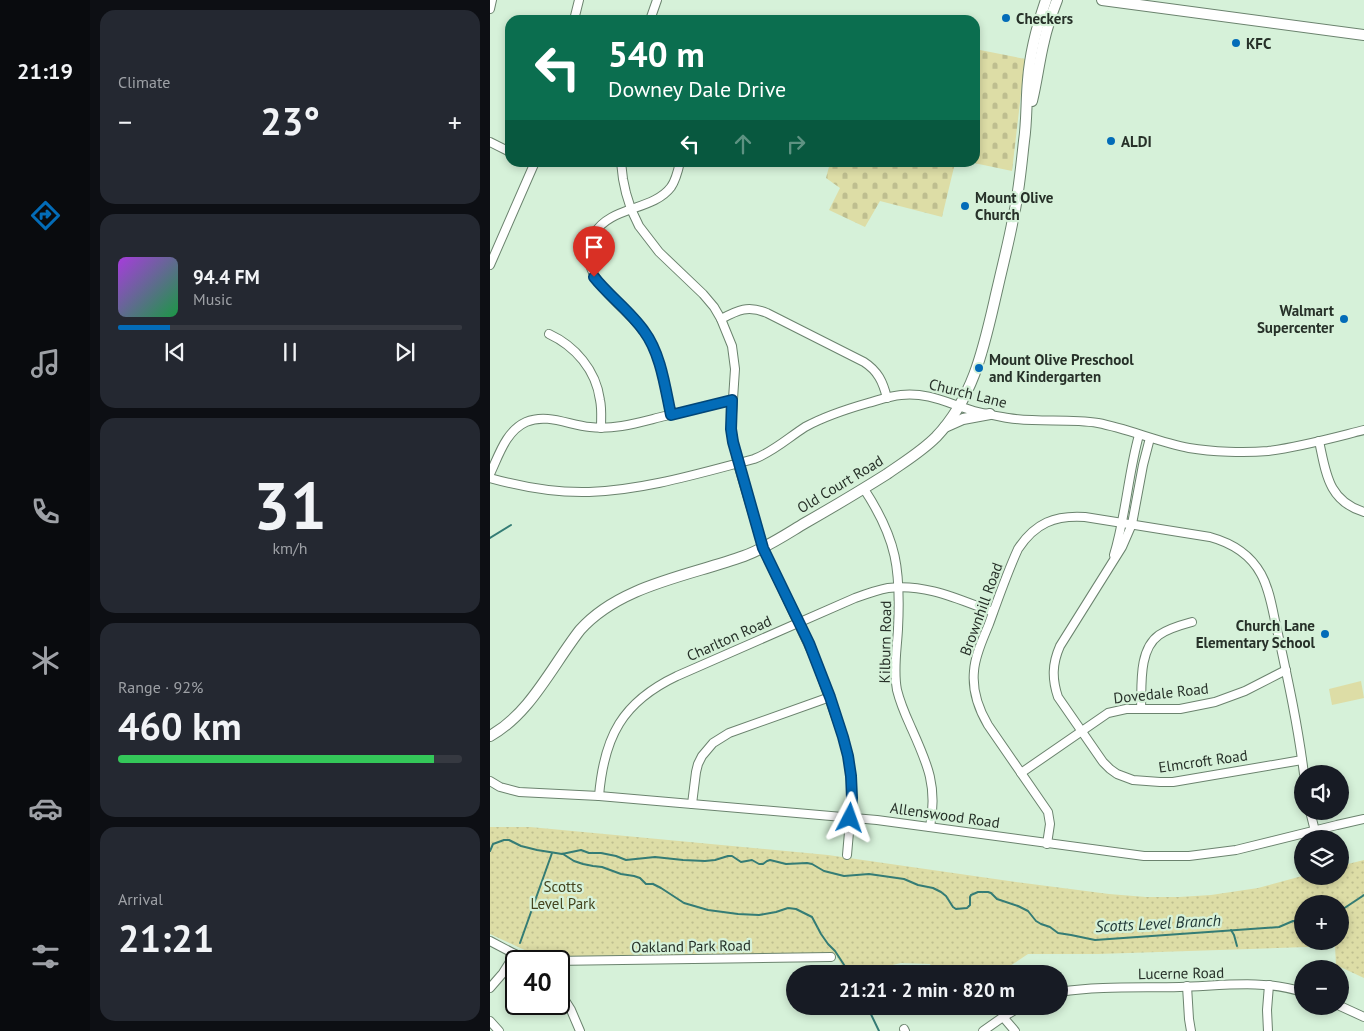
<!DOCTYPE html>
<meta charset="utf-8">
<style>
:root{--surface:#171b24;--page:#242831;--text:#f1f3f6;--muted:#9ea1a6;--line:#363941;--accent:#036cb8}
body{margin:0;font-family:"PT Sans",sans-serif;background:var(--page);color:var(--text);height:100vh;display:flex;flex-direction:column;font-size:19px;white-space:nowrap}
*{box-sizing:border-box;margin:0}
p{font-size:16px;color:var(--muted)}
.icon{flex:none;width:28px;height:28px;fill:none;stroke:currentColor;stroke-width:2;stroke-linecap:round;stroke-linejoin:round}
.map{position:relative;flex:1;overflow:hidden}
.side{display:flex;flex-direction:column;gap:10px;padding:10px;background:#0d0f14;width:400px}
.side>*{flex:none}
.guide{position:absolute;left:15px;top:15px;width:475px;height:152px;border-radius:15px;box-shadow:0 2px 8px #0003;background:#0b6e4f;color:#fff;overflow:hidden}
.buttons{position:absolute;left:804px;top:765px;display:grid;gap:10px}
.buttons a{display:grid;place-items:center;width:55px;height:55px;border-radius:50%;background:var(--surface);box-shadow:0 2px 8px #0003;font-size:25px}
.speed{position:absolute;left:15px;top:950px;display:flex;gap:10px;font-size:25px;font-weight:700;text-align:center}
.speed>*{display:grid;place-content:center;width:65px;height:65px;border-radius:50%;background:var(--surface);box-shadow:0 2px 8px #0003;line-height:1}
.speed .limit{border:2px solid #111;border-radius:8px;background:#fff;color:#111}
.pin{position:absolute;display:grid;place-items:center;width:42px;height:42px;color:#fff;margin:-51px -21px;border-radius:50% 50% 50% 0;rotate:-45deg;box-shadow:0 0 5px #0007}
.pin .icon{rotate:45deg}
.me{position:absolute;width:55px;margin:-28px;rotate:4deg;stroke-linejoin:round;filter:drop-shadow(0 0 4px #0008)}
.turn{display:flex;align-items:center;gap:18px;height:105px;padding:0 20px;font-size:22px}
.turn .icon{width:65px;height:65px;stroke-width:2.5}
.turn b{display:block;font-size:35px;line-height:42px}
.lanes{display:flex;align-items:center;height:48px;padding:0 20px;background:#0003;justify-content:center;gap:25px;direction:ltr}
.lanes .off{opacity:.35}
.big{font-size:38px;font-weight:800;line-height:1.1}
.side .card{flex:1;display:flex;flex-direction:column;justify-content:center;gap:8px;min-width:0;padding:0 18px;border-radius:15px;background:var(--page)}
.side .dial{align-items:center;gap:0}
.dial b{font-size:65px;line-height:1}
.song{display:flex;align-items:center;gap:15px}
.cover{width:60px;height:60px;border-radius:8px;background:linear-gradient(135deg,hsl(280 70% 55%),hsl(140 70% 35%))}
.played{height:5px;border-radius:2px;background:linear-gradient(90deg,var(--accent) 15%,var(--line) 15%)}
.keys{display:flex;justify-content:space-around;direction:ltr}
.heat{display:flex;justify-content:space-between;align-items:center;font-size:28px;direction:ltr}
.charge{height:8px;border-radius:4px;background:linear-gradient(90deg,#34c759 92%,var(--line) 0)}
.trip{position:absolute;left:296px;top:965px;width:282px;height:50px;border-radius:25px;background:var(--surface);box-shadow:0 2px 8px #0003;font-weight:800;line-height:50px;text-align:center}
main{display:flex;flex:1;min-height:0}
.dock{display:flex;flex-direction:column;width:90px;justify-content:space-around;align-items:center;background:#090b0e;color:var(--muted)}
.dock .icon{width:35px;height:35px}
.dock .active{color:var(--accent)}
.dock b{font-size:22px;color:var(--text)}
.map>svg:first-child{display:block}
.grass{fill:#dddda6}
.cemetery{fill:url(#cemetery-stones)}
.park{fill:url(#park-dots);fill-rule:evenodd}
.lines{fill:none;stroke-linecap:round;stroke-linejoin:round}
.stream{stroke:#347c75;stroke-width:2}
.minor-casing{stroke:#6b836e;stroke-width:10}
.major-casing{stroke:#6b836e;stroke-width:12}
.minor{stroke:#fff;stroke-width:8}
.major{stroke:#fff;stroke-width:10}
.route-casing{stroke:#024678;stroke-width:12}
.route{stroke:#036cb8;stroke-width:9}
.poi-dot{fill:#036cb8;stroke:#d6f1d9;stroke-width:2}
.labels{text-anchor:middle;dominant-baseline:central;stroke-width:4.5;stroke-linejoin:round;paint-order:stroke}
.poi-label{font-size:15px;font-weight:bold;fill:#273129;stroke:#d6f1d9;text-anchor:start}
.street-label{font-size:15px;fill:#273129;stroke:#d6f1d9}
.park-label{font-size:15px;fill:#44431d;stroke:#d6f1d9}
.water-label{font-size:16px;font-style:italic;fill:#213836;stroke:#d6f1d9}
</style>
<main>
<nav class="dock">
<b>21:19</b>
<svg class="icon active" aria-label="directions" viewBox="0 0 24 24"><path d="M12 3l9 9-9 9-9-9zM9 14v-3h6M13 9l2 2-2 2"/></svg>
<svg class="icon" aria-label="music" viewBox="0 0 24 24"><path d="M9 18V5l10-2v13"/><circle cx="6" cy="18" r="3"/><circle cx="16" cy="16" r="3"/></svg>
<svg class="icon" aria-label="phone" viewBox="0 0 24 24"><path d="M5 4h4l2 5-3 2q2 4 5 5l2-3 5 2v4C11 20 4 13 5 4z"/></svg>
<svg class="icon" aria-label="climate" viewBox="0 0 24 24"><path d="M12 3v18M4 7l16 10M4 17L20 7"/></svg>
<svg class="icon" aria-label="car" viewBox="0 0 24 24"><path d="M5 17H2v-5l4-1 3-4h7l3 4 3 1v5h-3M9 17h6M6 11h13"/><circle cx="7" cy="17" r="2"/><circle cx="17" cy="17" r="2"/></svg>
<svg class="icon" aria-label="filters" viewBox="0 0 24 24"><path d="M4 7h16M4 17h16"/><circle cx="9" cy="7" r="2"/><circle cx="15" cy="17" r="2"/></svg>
</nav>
<section class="side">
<div class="card"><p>Climate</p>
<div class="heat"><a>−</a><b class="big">23°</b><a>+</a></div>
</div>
<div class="card">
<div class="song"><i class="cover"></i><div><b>94.4 FM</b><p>Music</p></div></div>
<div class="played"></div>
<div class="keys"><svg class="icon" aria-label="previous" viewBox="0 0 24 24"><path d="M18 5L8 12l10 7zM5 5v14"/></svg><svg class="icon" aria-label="pause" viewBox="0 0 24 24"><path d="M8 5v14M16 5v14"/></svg><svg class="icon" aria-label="next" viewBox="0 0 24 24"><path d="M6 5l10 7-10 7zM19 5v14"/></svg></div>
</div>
<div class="card dial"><b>31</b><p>km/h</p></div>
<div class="card"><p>Range · 92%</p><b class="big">460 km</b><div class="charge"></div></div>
<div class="card"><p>Arrival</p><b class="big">21:21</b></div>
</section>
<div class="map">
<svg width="874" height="1031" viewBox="0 0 874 1031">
<defs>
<pattern id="cemetery-stones" width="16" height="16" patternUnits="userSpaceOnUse" patternTransform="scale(1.25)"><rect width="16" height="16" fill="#dddda6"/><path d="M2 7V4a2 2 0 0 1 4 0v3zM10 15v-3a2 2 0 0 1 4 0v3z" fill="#bebe8f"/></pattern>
<pattern id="park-dots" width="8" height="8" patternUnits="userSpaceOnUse" patternTransform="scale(1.25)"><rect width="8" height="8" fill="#dddda6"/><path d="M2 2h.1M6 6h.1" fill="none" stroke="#bebe8f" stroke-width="1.8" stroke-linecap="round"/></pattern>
</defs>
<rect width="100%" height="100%" fill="#d6f1d9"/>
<path class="grass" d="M871,681L874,698L842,705L839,689Z"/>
<g class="cemetery">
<path d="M485,49L535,59L522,171L484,163Z"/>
<path d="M340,163V162L465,163L452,217L390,201L375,227L339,210L350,188L336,178Z"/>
</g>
<path class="park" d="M0,827H40L338,855L526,882L619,894L656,897H689L721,895L768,888L812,876H850V866L874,860V978L846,965L845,946L608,954H538L508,974H445L440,964L411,963L363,974H356L346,955L319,957L54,959L0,934ZM812,904H850V941H812Z"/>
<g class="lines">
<g class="stream">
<path d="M0,538L21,525"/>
<path d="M0,851L3,844L14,840H19L31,846L47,850L72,854L91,850L99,853H111L126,856L136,860L165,857L193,860L215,861L225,860L238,856H242L251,862L262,860L269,864H273L277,861L280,860L296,864L317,863L322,864L334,871L354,876L379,874L414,879L428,885L443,888L451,892L456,896L463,907L466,909L477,908L480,905V897L481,895L488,892H498L501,893L507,899L528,906L538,911L546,921L551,924L560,927L568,933L581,935L605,940L789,927L803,921H812"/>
<path d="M73,854L84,861L93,864L103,866L112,867L131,874L144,876L150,878L156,884H163L171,888L194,903L218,910L248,914L269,915L286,912L298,908L306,909L322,917L331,934L338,944L345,951L360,974"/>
<path d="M850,911L874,895"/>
<path d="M741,930L744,935L747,946"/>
<path d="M30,943L62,853"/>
<path d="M377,1006L389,1031"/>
</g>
<defs>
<g id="minor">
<path d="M0,9L2,0"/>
<path d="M84,20L89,0"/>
<path d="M160,20L167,0"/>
<path d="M0,142L20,152"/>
<path d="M131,162L133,179L136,193L141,209L149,226L169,252L213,294L224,307L231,319L242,346L245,369L241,429L248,464L273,548L326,661L353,737L358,756L361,775L362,798L357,855"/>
<path d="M0,265L45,162"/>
<path d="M231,319C248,310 258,305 277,313L374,362C388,371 393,382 397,398"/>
<path d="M59,334C85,346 106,370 110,400C112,409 111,418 111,428"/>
<path d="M181,415C175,390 172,363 160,341C142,307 80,279 104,234C120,206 163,211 181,187C186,180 188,171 190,162"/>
<path d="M660,438L653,465L642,524L632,547L570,646C562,664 562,679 568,697L613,762L620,769L627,774L643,780L670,782H683L812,760"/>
<path d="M829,441C836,473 838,501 874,512"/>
<path d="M0,474C9,455 16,431 36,422C57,413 79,425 100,427C126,430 150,422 175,416C198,411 220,405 243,400"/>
<path d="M0,478C32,487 65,493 99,492C155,490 210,473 264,459C283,452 298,438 315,427C335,416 357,409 378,403C389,400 400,396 411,395C439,392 459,404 484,411C495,414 507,416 518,418C548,423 578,418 608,423C639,429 668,442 699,448C722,452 755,453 778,451C810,447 842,438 874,430"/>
<path d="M374,489C407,539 411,570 408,629C407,649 403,670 407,690C410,702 415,714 420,725C437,763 448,785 440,827"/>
<path d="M624,555C636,516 638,474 649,435"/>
<path d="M651,709C652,686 648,650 669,635C679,628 691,625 702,622"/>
<path d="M531,773L618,713L636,709H690L725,702L755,691L796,670"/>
<path d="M0,781L10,787L29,792L109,796L387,820L654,856H699L746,850L847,825L874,819"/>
<path d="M109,796C114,737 132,702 187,676L365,598C376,594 387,590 398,588C435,583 470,600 503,612"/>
<path d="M202,804L206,772L208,764L212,756L223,743L239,733L340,697"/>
<path d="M820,811L825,831"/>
<path d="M557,844L560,824L558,812L498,725C488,708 482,691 484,671C485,655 493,639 499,624C508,599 517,573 528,549C545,523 565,515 595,517L720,537C742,543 760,554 771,574C781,592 783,615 788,634C798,680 808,726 814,774"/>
<path d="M0,941L38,961"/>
<path d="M62,961L341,957"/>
<path d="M697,986L699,1019L701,1031"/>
<path d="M0,988L13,973L25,954"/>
<path d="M69,991L81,1010L90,1031"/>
<path d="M570,992C609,986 650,988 690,987C729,986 774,979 812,992"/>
<path d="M850,1006L874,1017"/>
<path d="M513,1017L525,1031"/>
<path d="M0,1021L9,1031"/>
<path d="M414,1029L415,1031"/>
<path d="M493,1031L513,1017L532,1006"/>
<path d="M778,1031L777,1010L779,985"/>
</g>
<g id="major">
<path d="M612,0L874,35"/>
<path d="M542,101C547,81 549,61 554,41C557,27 562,13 567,0"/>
<path d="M455,427L473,419L500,414"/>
<path d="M0,736C40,714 62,666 90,630C130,585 199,576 254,556C276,548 295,535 315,523C343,507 370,491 397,474C414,462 431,452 446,437C486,395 495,341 508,286C513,264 519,241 523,219C529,193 531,167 534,141C537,121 536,101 538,80C540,53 547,26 556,0"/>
</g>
</defs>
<use href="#minor" class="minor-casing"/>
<use href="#major" class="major-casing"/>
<use href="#minor" class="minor"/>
<use href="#major" class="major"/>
</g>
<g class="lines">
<defs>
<path id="route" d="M104,277C119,296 140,311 154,331C171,354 175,387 181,415L242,400L241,429L243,442L273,548L319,643L340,697L353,737L358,756L361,776L362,798L360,818"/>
</defs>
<use href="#route" class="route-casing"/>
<use href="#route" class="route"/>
</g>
<g class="poi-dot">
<circle cx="516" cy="18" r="5"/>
<circle cx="746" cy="43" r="5"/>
<circle cx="621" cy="141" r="5"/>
<circle cx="475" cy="206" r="5"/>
<circle cx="854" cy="319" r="5"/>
<circle cx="489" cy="368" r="5"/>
<circle cx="835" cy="634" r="5"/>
</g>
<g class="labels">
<g class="poi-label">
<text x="526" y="18">Checkers</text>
<text x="756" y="43">KFC</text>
<text x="631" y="141">ALDI</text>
<text x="485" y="197">Mount Olive<tspan x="485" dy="17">Church</tspan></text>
<text x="844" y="310" text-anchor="end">Walmart<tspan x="844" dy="17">Supercenter</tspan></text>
<text x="499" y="359">Mount Olive Preschool<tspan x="499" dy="17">and Kindergarten</tspan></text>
<text x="825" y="625" text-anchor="end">Church Lane<tspan x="825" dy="17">Elementary School</tspan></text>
</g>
<g class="street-label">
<text transform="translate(478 393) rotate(14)">Church Lane</text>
<text transform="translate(350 484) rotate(-31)">Old Court Road</text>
<text transform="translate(491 609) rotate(-70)">Brownhill Road</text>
<text transform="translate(239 638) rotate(-24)">Charlton Road</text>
<text transform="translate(395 642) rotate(-89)">Kilburn Road</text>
<text transform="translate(671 693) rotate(-6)">Dovedale Road</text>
<text transform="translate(713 761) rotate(-8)">Elmcroft Road</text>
<text transform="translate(455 815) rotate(8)">Allenswood Road</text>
<text transform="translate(201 946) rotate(-1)">Oakland Park Road</text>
<text transform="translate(691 973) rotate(-1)">Lucerne Road</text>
</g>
<g class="park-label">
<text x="73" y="886">Scotts<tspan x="73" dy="17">Level Park</tspan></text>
</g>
<g class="water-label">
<text transform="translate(668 923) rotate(-3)">Scotts Level Branch</text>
</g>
</g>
</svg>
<div class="buttons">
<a><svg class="icon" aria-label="sound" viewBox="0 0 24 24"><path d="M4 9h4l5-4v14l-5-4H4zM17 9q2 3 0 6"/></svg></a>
<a><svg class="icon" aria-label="layers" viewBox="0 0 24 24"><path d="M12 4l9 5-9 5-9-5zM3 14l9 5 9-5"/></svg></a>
<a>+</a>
<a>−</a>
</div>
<div class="speed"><div class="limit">40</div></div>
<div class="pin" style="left:104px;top:277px;background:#d93025"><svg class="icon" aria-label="arrive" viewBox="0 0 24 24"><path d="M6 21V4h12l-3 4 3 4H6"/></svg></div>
<svg class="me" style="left:360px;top:818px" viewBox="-20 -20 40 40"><path d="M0-17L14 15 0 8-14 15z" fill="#036cb8" stroke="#fff" stroke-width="4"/></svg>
<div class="trip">21:21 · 2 min · 820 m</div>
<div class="guide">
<div class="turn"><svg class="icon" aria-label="left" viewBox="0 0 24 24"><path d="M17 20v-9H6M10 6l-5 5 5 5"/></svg><div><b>540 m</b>Downey Dale Drive</div></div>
<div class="lanes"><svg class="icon" aria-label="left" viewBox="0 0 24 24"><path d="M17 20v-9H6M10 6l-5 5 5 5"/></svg><svg class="icon off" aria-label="ahead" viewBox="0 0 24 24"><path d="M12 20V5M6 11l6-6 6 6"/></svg><svg class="icon off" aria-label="right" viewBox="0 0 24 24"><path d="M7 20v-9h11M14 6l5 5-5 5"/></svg></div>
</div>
</div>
</main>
